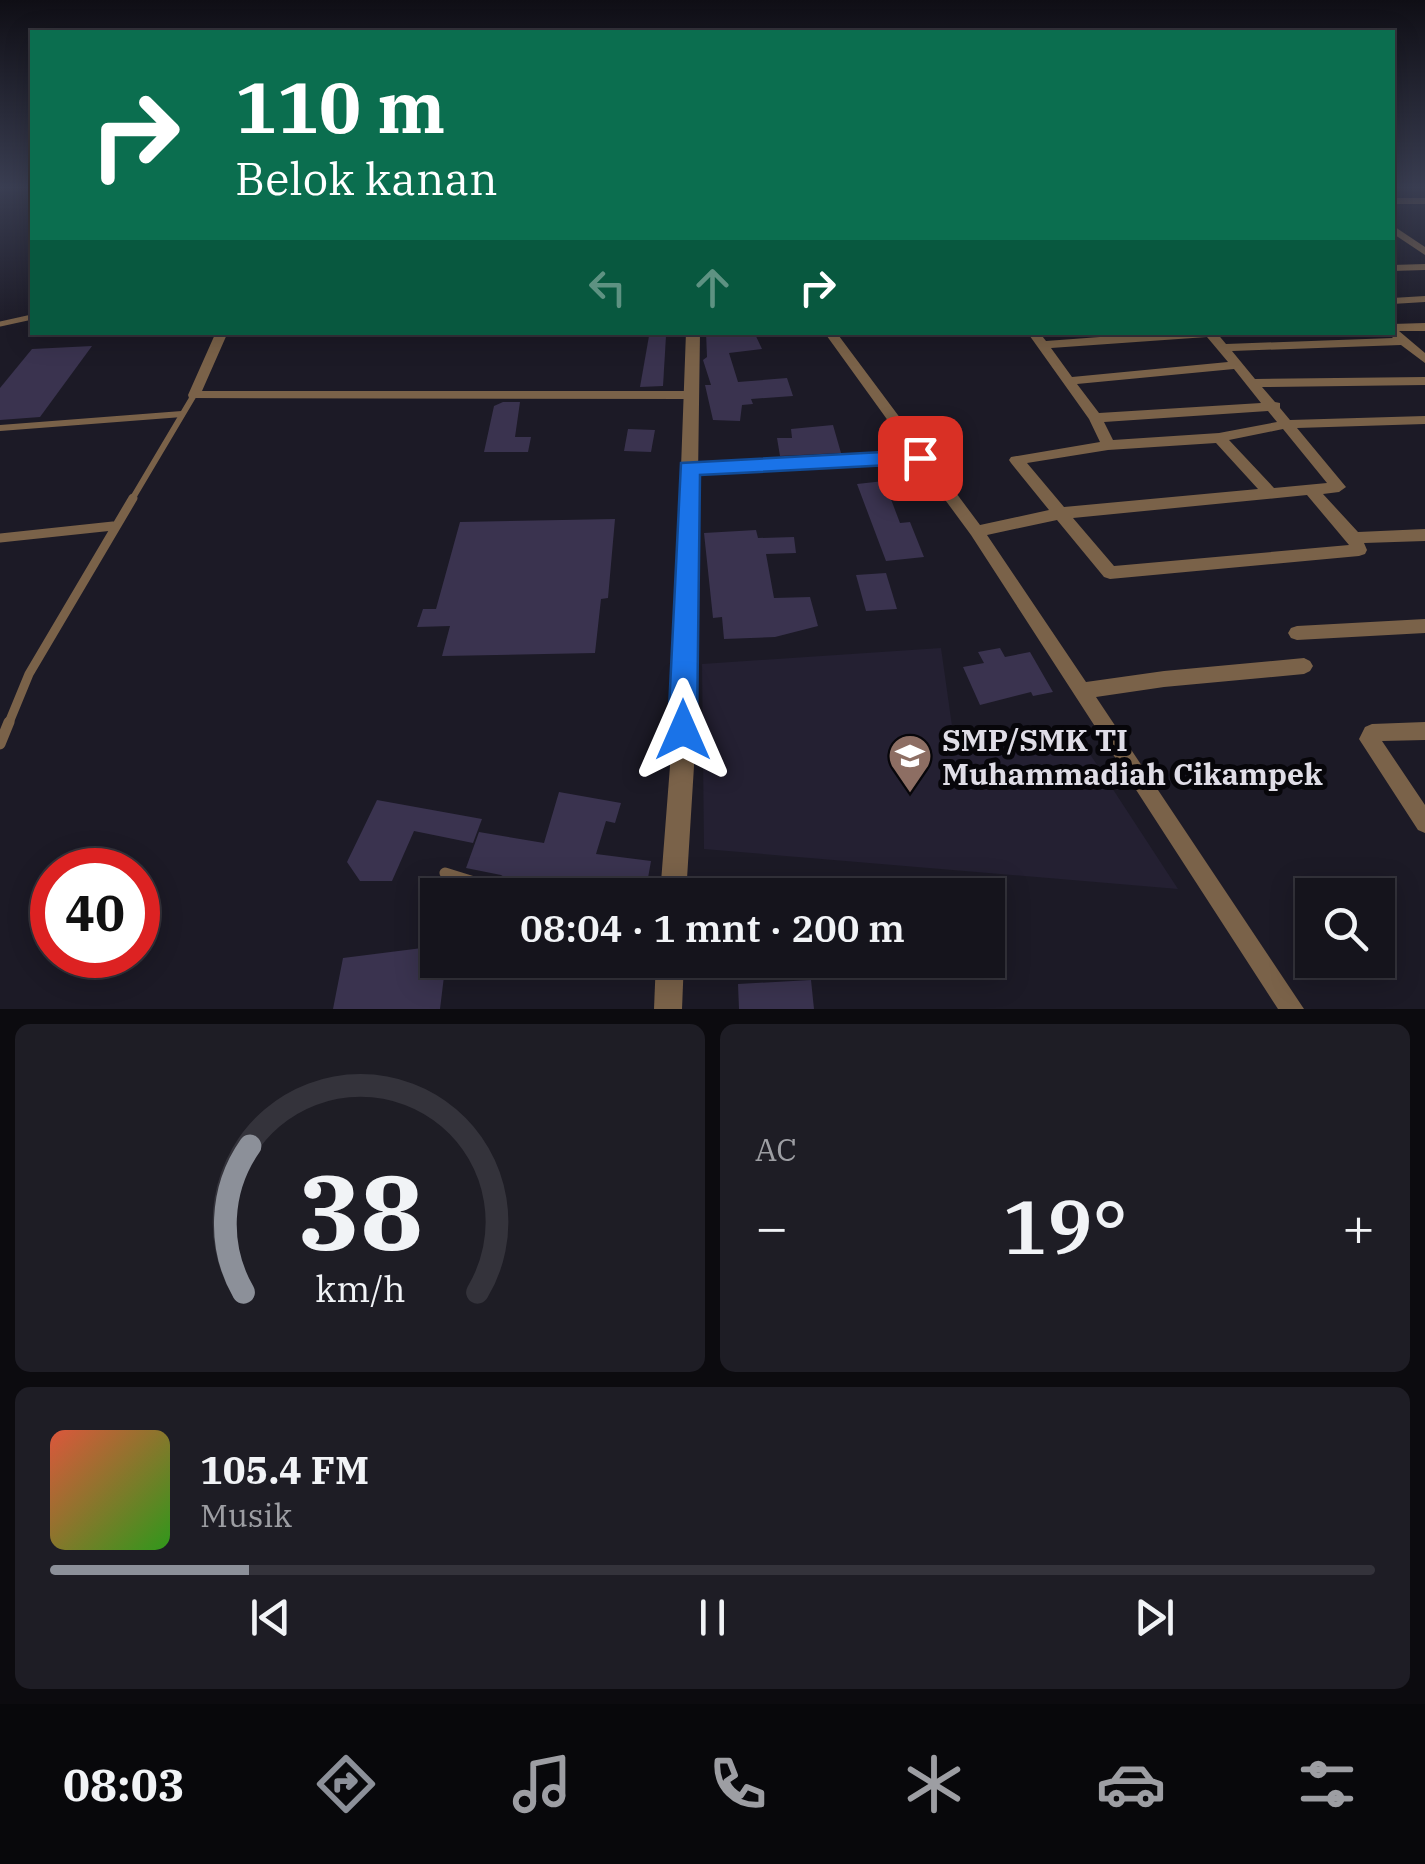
<!DOCTYPE html>
<html lang="id">
<meta charset="utf-8">
<style>
:root{--surface:#15141c;--page:#1e1d25;--text:#f1f3f6;--muted:#9d9ea3;--line:#34333b;--accent:#8c9099}
body{margin:0;font-family:"IBM Plex Serif",serif;background:var(--page);color:var(--text);height:100vh;display:flex;flex-direction:column;font-size:38px;white-space:nowrap}
*{box-sizing:border-box;margin:0}
p{font-size:32px;color:var(--muted)}
.icon{flex:none;width:55px;height:55px;fill:none;stroke:currentColor;stroke-width:2;stroke-linecap:round;stroke-linejoin:round}
.map{position:relative;height:1009px;overflow:hidden}
.sheet{display:flex;flex-direction:column;gap:15px;padding:15px;background:#0c0b0f;flex:1}
.sheet>*{flex:none}
.hud{position:absolute;left:30px;top:30px;width:1365px;height:305px;border-radius:0px;box-shadow:0 5px 25px #0003,0 0 0 2px var(--line);background:#0b6e4f;color:#fff;overflow:hidden}
.buttons{position:absolute;left:1295px;top:878px;display:grid;gap:20px}
.buttons a{display:grid;place-items:center;width:100px;height:100px;border-radius:0px;background:var(--surface);box-shadow:0 5px 25px #0003,0 0 0 2px var(--line);font-size:50px}
.speed{position:absolute;left:30px;top:848px;display:flex;gap:20px;font-size:50px;font-weight:700;text-align:center}
.speed>*{display:grid;place-content:center;width:130px;height:130px;border-radius:50%;background:var(--surface);box-shadow:0 5px 25px #0003,0 0 0 2px var(--line);line-height:1}
.speed .limit{border:15px solid #d22;background:#fff;color:#111}
.pin{position:absolute;display:grid;place-items:center;width:85px;height:85px;color:#fff;margin:-42px;border-radius:20px;box-shadow:0 5px 15px #0006}
.me{position:absolute;width:110px;margin:-55px;rotate:0deg;stroke-linejoin:round;filter:drop-shadow(0 0 8px #0008)}
.turn{display:flex;align-items:center;gap:35px;height:210px;padding:0 40px;font-size:45px}
.turn .icon{width:130px;height:130px;stroke-width:2.5}
.turn b{display:block;font-size:70px;line-height:85px}
.lanes{display:flex;align-items:center;height:95px;padding:0 40px;background:#0003;justify-content:center;gap:50px;direction:ltr}
.lanes .off{opacity:.35}
.big{font-size:75px;font-weight:600;line-height:1.1}
.sheet .card{flex:1;display:flex;flex-direction:column;justify-content:center;gap:15px;min-width:0;padding:0 35px;border-radius:15px;background:var(--page)}
.sheet .dial{align-items:center;gap:0}
.dial svg{height:260px;overflow:visible;fill:none;stroke:var(--line);stroke-width:7;stroke-linecap:round;text-anchor:middle}
.dial text{fill:var(--text);stroke:none}
.song{display:flex;align-items:center;gap:30px}
.cover{width:120px;height:120px;border-radius:15px;background:linear-gradient(135deg,hsl(10 70% 55%),hsl(110 70% 35%))}
.played{height:10px;border-radius:5px;background:linear-gradient(90deg,var(--accent) 15%,var(--line) 15%)}
.keys{display:flex;justify-content:space-around;direction:ltr}
.heat{display:flex;justify-content:space-between;align-items:center;font-size:55px;direction:ltr}
.sheet .tiles{flex:1;display:grid;gap:15px;grid-template-columns:1fr 1fr}
.card:last-child{grid-column:span 2}
.trip{position:absolute;left:420px;top:878px;width:585px;height:100px;border-radius:0px;background:var(--surface);box-shadow:0 5px 25px #0003,0 0 0 2px var(--line);font-weight:600;line-height:100px;text-align:center}
.dock{display:flex;height:160px;justify-content:space-around;align-items:center;background:#08080b;color:var(--muted)}
.dock .icon{width:70px;height:70px}
.dock .on{color:var(--accent)}
.dock b{font-size:45px;color:var(--text)}
.map>svg:first-child{display:block}
.built{fill:#242032}
.building{fill:#3a334f}
.lines{fill:none;stroke-linecap:round;stroke-linejoin:round}
.service-far3{stroke:#7a6249;stroke-width:5}
.service-far2{stroke:#7a6249;stroke-width:6}
.service-far1{stroke:#7a6249;stroke-width:9}
.service{stroke:#7a6249;stroke-width:11}
.minor{fill:#7a6249;fill-rule:evenodd}
.tertiary{fill:#7a6249;fill-rule:evenodd}
.route{fill:#1a73e8;stroke:#114b97;stroke-width:2.5}
.labels{text-anchor:middle;dominant-baseline:central;stroke-width:10;stroke-linejoin:round;paint-order:stroke}
.near-poi-label{font-size:30px;font-weight:bold;fill:#dfdde6;stroke:#07060a;text-anchor:start}
</style>
<div class="map">
<svg width="1425" height="1009" viewBox="0 0 1425 1009">
<rect width="100%" height="100%" fill="#1c1a26"/>
<path class="built" d="M941,648L954,740L1071,725L1178,889L704,849L702,664Z"/>
<g class="building">
<path d="M706,332H754L762,349L729,353L738,382L787,378L793,396L751,399L753,404L742,405L740,421L713,420L705,385H711L703,360L707,357Z"/>
<path d="M649,336H666L663,386L640,387Z"/>
<path d="M92,346L40,417L0,420V388L32,349Z"/>
<path d="M503,402H520L515,437H531L528,452H484L494,406Z"/>
<path d="M833,425L841,453L780,456L777,438H792L791,429Z"/>
<path d="M628,429L655,430L651,452L624,451Z"/>
<path d="M884,481L900,523L910,522L924,557L886,561L857,484Z"/>
<path d="M615,519L608,598L601,599L595,653L442,656L450,626L417,627L423,609H436L460,522Z"/>
<path d="M756,530L758,538L794,537L796,553L766,554L774,598L810,597L818,626L775,637L724,639L722,617L713,618L704,533Z"/>
<path d="M886,573L897,609L866,611L856,575Z"/>
<path d="M1000,648L1005,657L1030,652L1053,692L1033,696L1031,692L980,705L963,667L984,663L978,652Z"/>
<path d="M559,792L621,803L615,823L606,821L596,854L651,861L645,895H544L547,882L523,889L501,875L466,868L479,832L544,843Z"/>
<path d="M377,800L482,819L473,843L414,831L392,881H360L347,862Z"/>
<path d="M859,878L908,879L910,895H861Z"/>
<path d="M438,946V960H446L440,1009H333L343,958Z"/>
<path d="M481,960H534L530,979L477,975Z"/>
<path d="M811,980L814,1009H739L738,984Z"/>
</g>
<g class="lines">
<path class="service-far3" d="M0,324L32,317"/>
<g class="service-far2">
<path d="M0,428L182,414"/>
<path d="M131,501L194,395"/>
</g>
<g class="service-far1">
<path d="M0,538L113,526"/>
<path d="M8,725L29,674L133,498"/>
</g>
<g class="service">
<path d="M0,744L9,722"/>
<path d="M445,873L516,895"/>
</g>
<g class="minor">
<rect x="1392" y="198" width="33" height="6"/>
<path d="M1392,225L1425,247V255L1392,233Z"/>
<path d="M1425,264V270L1392,271V265Z"/>
<path d="M1425,296V302L1392,304V298Z"/>
<path d="M1425,323V331H1399L1425,353V363L1401,345L1232,351L1255,379L1425,377V385L1262,387L1275,402L1280,403V408L1290,420L1425,416V424L1297,428L1346,487L1339,492L1323,494L1358,532L1425,529V541L1364,543L1367,550L1365,554L1359,556L1110,579L1104,577L1057,520L987,535L1086,682L1164,671L1304,658L1310,661L1313,666L1310,671L1304,674L1164,687L1096,697L1304,1009H1278L971,535L918,463L689,473L682,468L689,463L912,454L824,332H836L980,525L1049,510L1011,463L1009,460L1011,457L1100,442L1089,419L1027,332H1039L1046,341L1167,332H1216L1226,344L1393,338L1387,332H1392V324ZM1207,337L1228,362L1072,377L1051,348ZM1234,369L1261,403L1099,413L1077,384ZM1268,411L1277,422L1219,433L1113,440L1104,422ZM1283,429L1327,483L1274,488L1229,440ZM1216,443L1258,489L1064,507L1027,463L1108,450ZM1307,495L1349,545L1114,566L1073,518Z"/>
<path d="M216,332H228L202,391H692L698,395L692,399L189,398L188,395Z"/>
<path d="M1425,619V633L1297,640L1291,638L1288,633L1291,628L1297,626Z"/>
<path d="M1425,722V740L1382,741L1425,805V833L1418,830L1359,739L1365,727L1372,724Z"/>
</g>
<g class="tertiary">
<path d="M686,332H700L694,766L686,895H660L670,766Z"/>
<path d="M656,960H684L682,1009H654Z"/>
</g>
</g>
<linearGradient id="sky" x2="0" y2="1"><stop stop-color="#0f0e15"/><stop offset="0.57" stop-color="#3a3e52"/><stop offset="1" stop-color="#3a3e52" stop-opacity="0"/></linearGradient>
<rect width="1425" height="329" fill="url(#sky)"/>
<path class="route" d="M920,450L928,453L931,458L928,463L700,475L697,730L693,739L683,743L672,739L668,730L681,463Z"/>
<defs>
<symbol id="school-pin" viewBox="-11 -11 22 30"><path d="M0 17L-7.5 6A9.5 9.5 0 1 1 7.5 6Z" fill="#8d6e63" stroke="#07060a"/><path d="M0-5L7-2L0 1L-7-2ZM-4 1L0 2.5L4 1V4Q0 6-4 4Z" fill="#fff"/></symbol>
</defs>
<g fill-rule="evenodd">
<use href="#school-pin" x="885" y="731" width="50" height="68"/>
</g>
<g class="labels">
<g class="near-poi-label">
<text x="942" y="739">SMP/SMK TI<tspan x="942" dy="34">Muhammadiah Cikampek</tspan></text>
</g>
</g>
</svg>
<div class="buttons">
<a><svg class="icon" aria-label="search" viewBox="0 0 24 24"><circle cx="10" cy="10" r="6"/><path d="M15 15l6 6"/></svg></a>
</div>
<div class="speed"><div class="limit">40</div></div>
<div class="pin" style="left:920px;top:458px;background:#d93025"><svg class="icon" aria-label="arrive" viewBox="0 0 24 24"><path d="M6 21V4h12l-3 4 3 4H6"/></svg></div>
<svg class="me" style="left:683px;top:730px" viewBox="-20 -20 40 40"><path d="M0-17L14 15 0 8-14 15z" fill="#1a73e8" stroke="#fff" stroke-width="4"/></svg>
<div class="trip">08:04 · 1 mnt · 200 m</div>
<div class="hud">
<div class="turn"><svg class="icon" aria-label="right" viewBox="0 0 24 24"><path d="M7 20v-9h11M14 6l5 5-5 5"/></svg><div><b>110 m</b>Belok kanan</div></div>
<div class="lanes"><svg class="icon off" aria-label="left" viewBox="0 0 24 24"><path d="M17 20v-9H6M10 6l-5 5 5 5"/></svg><svg class="icon off" aria-label="ahead" viewBox="0 0 24 24"><path d="M12 20V5M6 11l6-6 6 6"/></svg><svg class="icon" aria-label="right" viewBox="0 0 24 24"><path d="M7 20v-9h11M14 6l5 5-5 5"/></svg></div>
</div>
</div>
<section class="sheet">
<div class="tiles">
<div class="card dial"><svg viewBox="0 0 100 80">
<path d="M14 69A42 42 0 1 1 86 69"/>
<path d="M14 69A42 42 0 0 1 16 24" stroke="#8c9099"/>
<text x="50" y="56" font-size="32" font-weight="700">38</text>
<text x="50" y="72" font-size="11">km/h</text>
</svg></div>
<div class="card"><p>AC</p>
<div class="heat"><a>−</a><b class="big">19°</b><a>+</a></div>
</div>
<div class="card">
<div class="song"><i class="cover"></i><div><b>105.4 FM</b><p>Musik</p></div></div>
<div class="played"></div>
<div class="keys"><svg class="icon" aria-label="previous" viewBox="0 0 24 24"><path d="M18 5L8 12l10 7zM5 5v14"/></svg><svg class="icon" aria-label="pause" viewBox="0 0 24 24"><path d="M8 5v14M16 5v14"/></svg><svg class="icon" aria-label="next" viewBox="0 0 24 24"><path d="M6 5l10 7-10 7zM19 5v14"/></svg></div>
</div>
</div>
</section>
<nav class="dock">
<b>08:03</b>
<svg class="icon on" aria-label="directions" viewBox="0 0 24 24"><path d="M12 3l9 9-9 9-9-9zM9 14v-3h6M13 9l2 2-2 2"/></svg>
<svg class="icon" aria-label="music" viewBox="0 0 24 24"><path d="M9 18V5l10-2v13"/><circle cx="6" cy="18" r="3"/><circle cx="16" cy="16" r="3"/></svg>
<svg class="icon" aria-label="phone" viewBox="0 0 24 24"><path d="M5 4h4l2 5-3 2q2 4 5 5l2-3 5 2v4C11 20 4 13 5 4z"/></svg>
<svg class="icon" aria-label="climate" viewBox="0 0 24 24"><path d="M12 3v18M4 7l16 10M4 17L20 7"/></svg>
<svg class="icon" aria-label="car" viewBox="0 0 24 24"><path d="M5 17H2v-5l4-1 3-4h7l3 4 3 1v5h-3M9 17h6M6 11h13"/><circle cx="7" cy="17" r="2"/><circle cx="17" cy="17" r="2"/></svg>
<svg class="icon" aria-label="filters" viewBox="0 0 24 24"><path d="M4 7h16M4 17h16"/><circle cx="9" cy="7" r="2"/><circle cx="15" cy="17" r="2"/></svg>
</nav>
